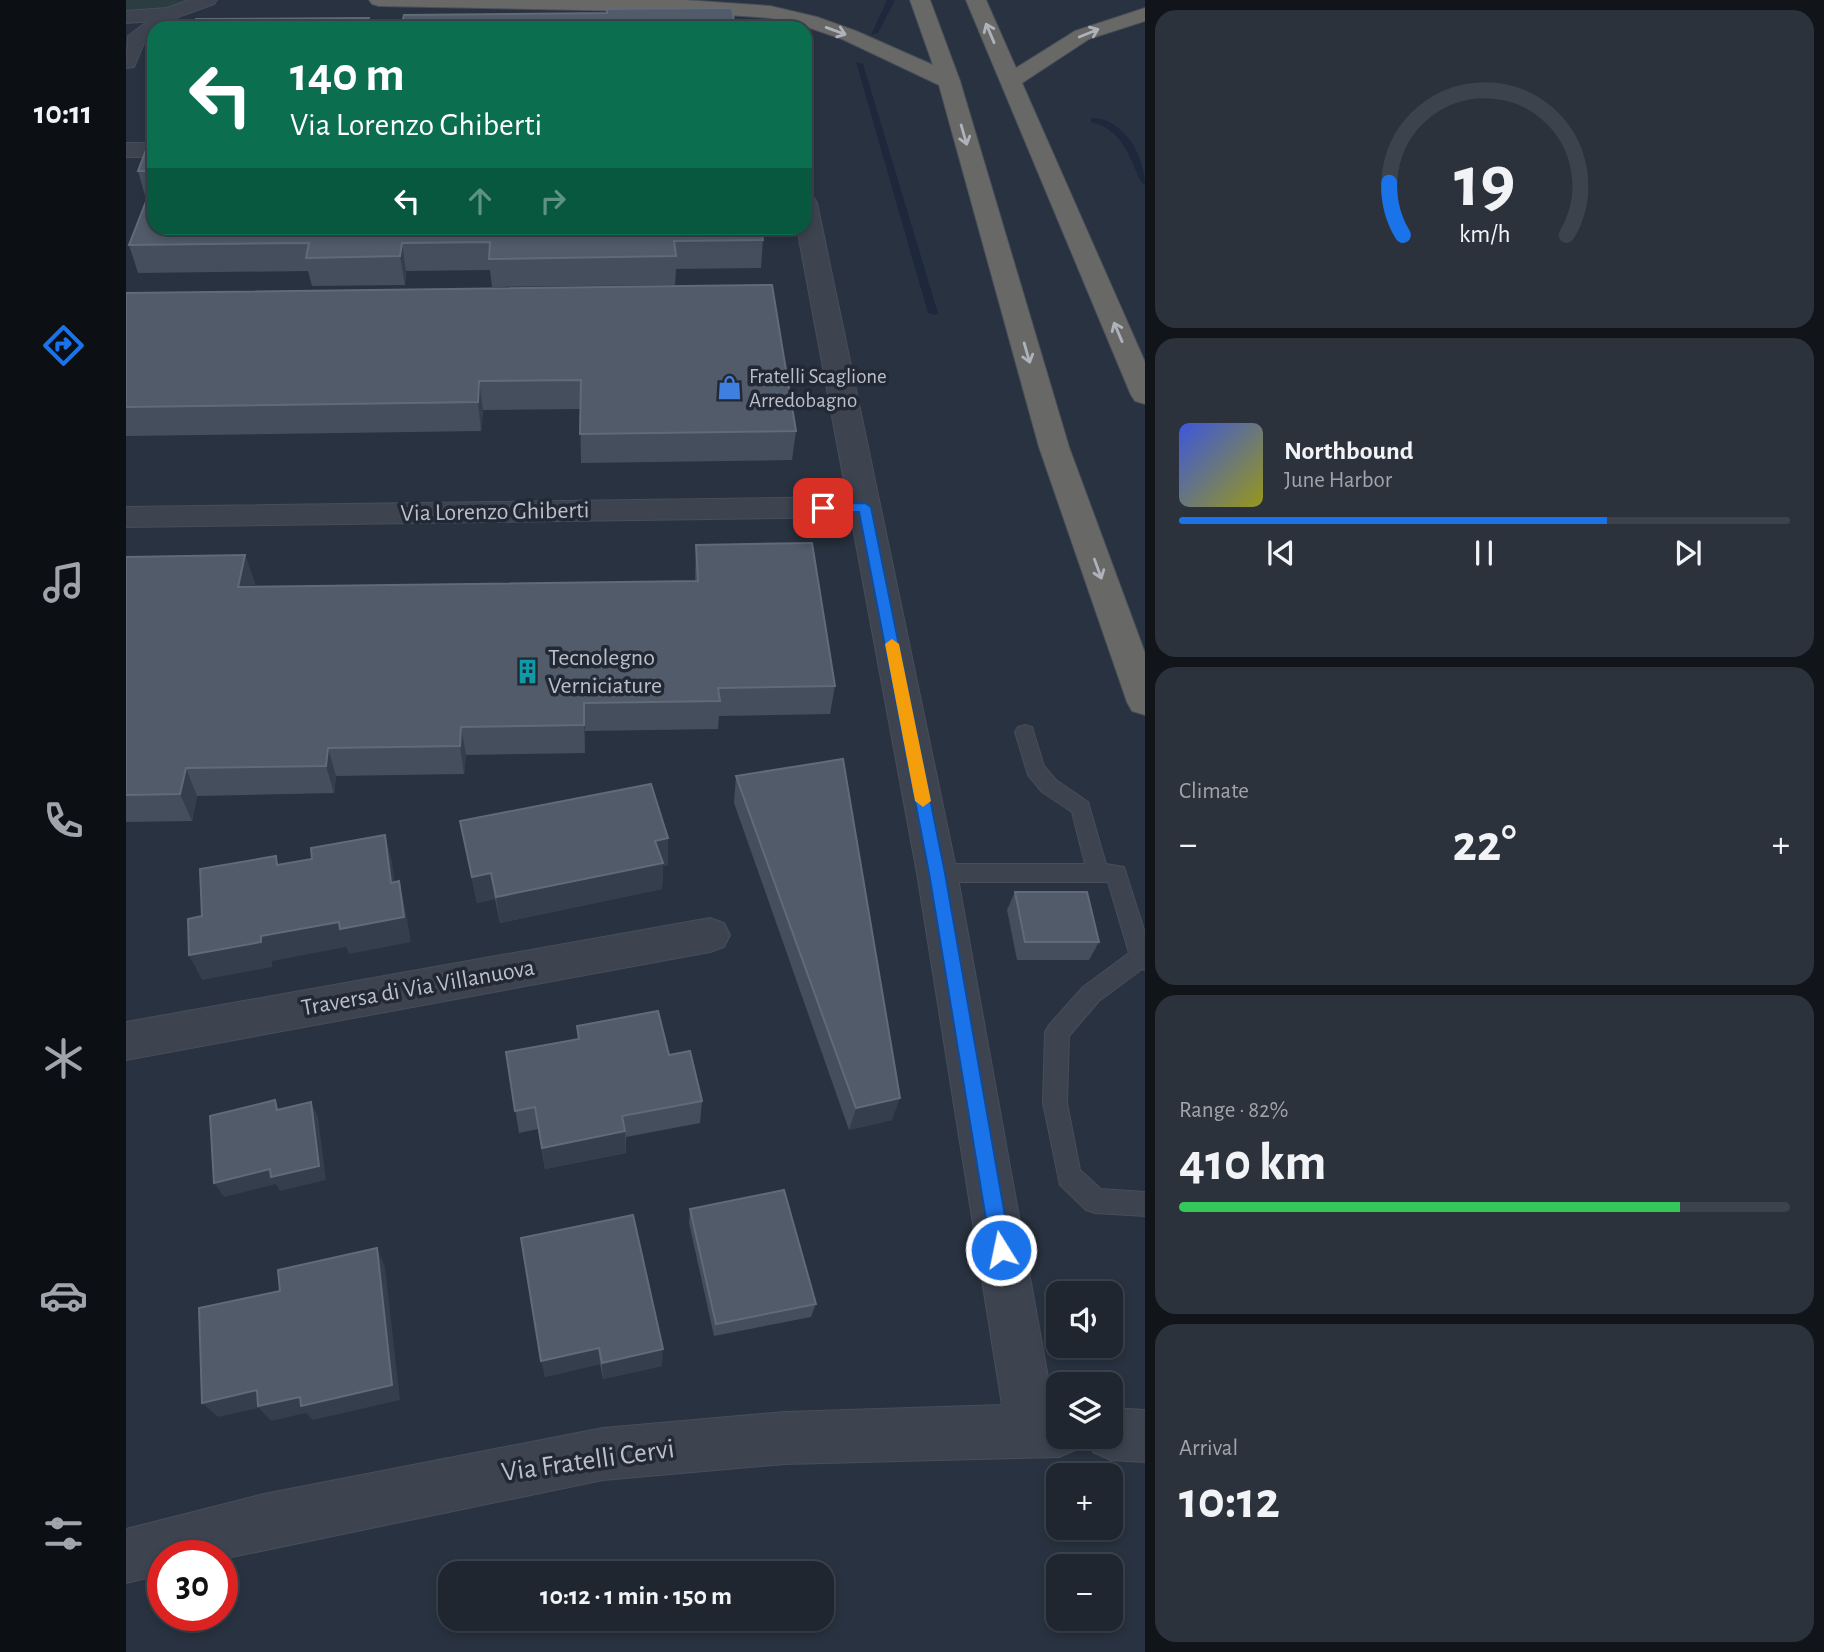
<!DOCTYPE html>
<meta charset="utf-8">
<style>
:root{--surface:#1f2630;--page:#2c323c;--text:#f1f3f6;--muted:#a1a5ab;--line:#3c434c;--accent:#1a73e8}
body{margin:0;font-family:"Alegreya Sans",sans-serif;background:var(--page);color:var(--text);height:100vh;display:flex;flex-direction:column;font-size:26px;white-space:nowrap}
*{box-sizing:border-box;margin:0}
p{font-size:23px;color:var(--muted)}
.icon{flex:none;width:38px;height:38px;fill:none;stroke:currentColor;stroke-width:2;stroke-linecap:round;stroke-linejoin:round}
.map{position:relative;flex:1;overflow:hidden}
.details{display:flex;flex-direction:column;gap:10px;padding:10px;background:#11151a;width:679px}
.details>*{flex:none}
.banner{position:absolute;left:21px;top:21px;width:665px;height:214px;border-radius:21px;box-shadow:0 4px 10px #0003,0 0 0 2px var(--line);background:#0b6e4f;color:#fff;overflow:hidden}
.buttons{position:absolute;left:920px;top:1281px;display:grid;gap:14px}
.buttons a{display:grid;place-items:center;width:77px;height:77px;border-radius:14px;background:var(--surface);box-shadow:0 4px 10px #0003,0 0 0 2px var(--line);font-size:35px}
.speed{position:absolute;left:21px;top:1540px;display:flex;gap:14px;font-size:35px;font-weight:700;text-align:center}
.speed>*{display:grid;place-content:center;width:91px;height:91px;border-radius:50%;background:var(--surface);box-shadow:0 4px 10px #0003,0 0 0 2px var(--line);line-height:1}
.speed .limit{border:10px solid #d22;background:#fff;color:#111}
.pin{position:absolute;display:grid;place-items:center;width:60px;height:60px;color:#fff;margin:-30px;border-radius:14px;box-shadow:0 4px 10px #0006}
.me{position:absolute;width:77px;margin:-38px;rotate:350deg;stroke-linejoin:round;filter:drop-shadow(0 0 5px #0008)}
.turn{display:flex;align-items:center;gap:24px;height:147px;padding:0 28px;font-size:32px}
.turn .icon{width:91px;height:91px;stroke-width:2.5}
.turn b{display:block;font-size:49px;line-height:60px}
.lanes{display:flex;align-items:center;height:66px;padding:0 28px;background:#0003;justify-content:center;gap:35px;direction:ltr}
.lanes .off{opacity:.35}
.big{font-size:52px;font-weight:600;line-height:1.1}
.details .widget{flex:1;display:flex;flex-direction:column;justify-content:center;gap:10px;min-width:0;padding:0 24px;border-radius:21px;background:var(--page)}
.details .dial{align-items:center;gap:0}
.dial svg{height:182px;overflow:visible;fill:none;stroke:var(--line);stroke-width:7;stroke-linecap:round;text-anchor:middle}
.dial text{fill:var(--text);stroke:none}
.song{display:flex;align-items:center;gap:21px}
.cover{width:84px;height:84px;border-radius:10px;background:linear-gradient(135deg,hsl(230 70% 55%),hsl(60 70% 35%))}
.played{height:7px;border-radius:4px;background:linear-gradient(90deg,var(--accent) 70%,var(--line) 70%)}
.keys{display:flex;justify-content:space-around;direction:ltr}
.heat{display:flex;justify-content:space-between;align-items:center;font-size:38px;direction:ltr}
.charge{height:10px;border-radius:5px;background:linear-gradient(90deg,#34c759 82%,var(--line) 0)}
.trip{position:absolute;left:312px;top:1561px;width:396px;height:70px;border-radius:21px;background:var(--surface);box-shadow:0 4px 10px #0003,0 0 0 2px var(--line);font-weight:600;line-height:70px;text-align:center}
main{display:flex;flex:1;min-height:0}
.dock{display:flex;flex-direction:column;width:126px;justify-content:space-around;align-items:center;background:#0c0f13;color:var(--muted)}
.dock .icon{width:49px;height:49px}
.dock .on{color:var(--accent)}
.dock b{font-size:32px;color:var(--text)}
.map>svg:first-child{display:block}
.green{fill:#2b3d41}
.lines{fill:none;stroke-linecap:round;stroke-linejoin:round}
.stream{fill:#1d283d;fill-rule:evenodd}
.service-casing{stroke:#474d59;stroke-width:2}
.minor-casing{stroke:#474d59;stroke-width:2}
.tertiary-casing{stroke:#474d59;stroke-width:2}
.trunk-casing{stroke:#484f5a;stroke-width:2}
.service{fill:#3d4450;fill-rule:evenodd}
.minor{fill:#3d4450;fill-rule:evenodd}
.tertiary{fill:#3d4450;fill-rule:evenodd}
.trunk{fill:#686866;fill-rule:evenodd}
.wall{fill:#454e5d}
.shaded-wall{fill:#343e4d}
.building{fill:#515b69;stroke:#626a78;stroke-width:2}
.oneway{stroke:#aeb2bb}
.route{fill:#1a73e8;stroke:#114b97;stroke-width:2}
.slow{fill:#f59e0b}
.labels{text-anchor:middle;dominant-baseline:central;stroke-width:7;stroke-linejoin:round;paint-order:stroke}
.far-poi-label{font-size:21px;fill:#babfca;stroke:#222935;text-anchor:start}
.street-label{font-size:24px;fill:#babfca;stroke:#222935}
.poi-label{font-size:24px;fill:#babfca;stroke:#222935;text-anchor:start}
.near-street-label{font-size:28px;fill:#babfca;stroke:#222935}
</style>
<main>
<nav class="dock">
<b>10:11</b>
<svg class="icon on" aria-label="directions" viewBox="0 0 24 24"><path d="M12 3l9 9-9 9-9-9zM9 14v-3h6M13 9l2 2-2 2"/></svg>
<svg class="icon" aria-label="music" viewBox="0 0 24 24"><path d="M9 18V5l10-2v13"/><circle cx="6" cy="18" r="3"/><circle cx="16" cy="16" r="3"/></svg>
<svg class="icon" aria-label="phone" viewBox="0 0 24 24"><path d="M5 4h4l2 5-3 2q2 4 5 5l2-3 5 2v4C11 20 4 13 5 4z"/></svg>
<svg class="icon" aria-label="climate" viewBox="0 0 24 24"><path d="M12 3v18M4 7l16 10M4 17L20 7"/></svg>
<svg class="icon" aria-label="car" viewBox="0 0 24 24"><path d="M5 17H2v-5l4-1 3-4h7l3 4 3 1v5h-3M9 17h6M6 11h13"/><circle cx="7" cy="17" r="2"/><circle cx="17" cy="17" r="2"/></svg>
<svg class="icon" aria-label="filters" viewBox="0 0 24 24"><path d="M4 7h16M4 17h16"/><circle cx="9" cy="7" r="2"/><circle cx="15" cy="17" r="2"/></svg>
</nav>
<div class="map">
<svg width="1019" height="1652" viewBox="0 0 1019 1652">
<rect width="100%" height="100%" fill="#293240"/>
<path class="green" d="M0,0H64C43,8 22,13 0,10Z"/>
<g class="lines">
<g class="stream">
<path d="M761,0H769L752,33L745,35Z"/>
<path d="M730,62L737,64L812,313L810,315L802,313Z"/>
<path d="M965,118C997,117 1019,156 1019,185L1015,182C1003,156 996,129 965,122Z"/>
</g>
<defs>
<path id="service" d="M899,725L906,727L918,766L930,780L962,802L980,864L998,867L1019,933V970L1016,969L973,1001L943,1036L941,1103L954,1170L975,1189L1019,1192V1216L969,1213L960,1210L934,1185L917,1103L919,1032L923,1025L957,987L1003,953L982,882H811L803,879L800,873L803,867L811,864H959L946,812L916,792L902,775L889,732L892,727Z"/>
<g id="minor">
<path d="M44,8L51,10L54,14C48,24 39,28 28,28V36L18,43L8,67L0,68L2,36L37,10Z"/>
<path d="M594,22H647L654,24L657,28H584L587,24Z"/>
<rect x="0" y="143" width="28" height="14"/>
<path d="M679,196L688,198L691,203L831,873L927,1405H933V1437H957L951,1449L933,1457L659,1464L477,1480L96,1559V1556H37V1574L0,1583V1529L138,1494L477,1428L659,1412L876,1405L791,873L725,517L0,527V507L721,497L671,228H679Z"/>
<path d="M584,918L598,923L604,935L598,947L584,952L0,1060V1022Z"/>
<path d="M985,1408L1019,1410V1462L985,1460L967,1452L960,1437H985Z"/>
</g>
<path id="tertiary" d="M63,0H91L88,4L44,20L0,23V11L41,8Z"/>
<g id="trunk">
<path d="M243,0H559L644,6L691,17L730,31L807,65L784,0H804L834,81L943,447L1019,653V715L1006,711L1001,702L913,447L813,85L716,39L678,26L644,18L558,12L253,6L246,4Z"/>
<path d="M840,0H860L890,68L949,31L1019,8V21L963,39L896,83L1019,362V404L1009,401L1005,395Z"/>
</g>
</defs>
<use href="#service" class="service-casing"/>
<use href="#minor" class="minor-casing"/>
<use href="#tertiary" class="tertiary-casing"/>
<use href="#trunk" class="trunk-casing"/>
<use href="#service" class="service"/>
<use href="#minor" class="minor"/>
<use href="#tertiary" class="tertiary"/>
<use href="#trunk" class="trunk"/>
</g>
<g class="wall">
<path d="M28,150V228L637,240L635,268L550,269L549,285L366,287L364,270L280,271L279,285L186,286L182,271L12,273L3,245L21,199H20L12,171Z"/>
<path d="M646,285L670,431L666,460L455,463L454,409L357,410L355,431L0,436V293Z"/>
<path d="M570,545L709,686L704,714L593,716L592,729L459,731V753L340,755L338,774L210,776L208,793L71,796L66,821L0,822V557L119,555L129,584L128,587L569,581Z"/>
<path d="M610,776L766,1120L723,1130L608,803Z"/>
<path d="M334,821L542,865L537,866L536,889L374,923L369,899L351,903Z"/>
<path d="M889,892L973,942L963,960H891L881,910Z"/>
<path d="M451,1026L543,1055L576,1101L574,1123L500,1137V1153L419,1169L412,1129L393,1133L380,1052L452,1039Z"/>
<path d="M564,1209L690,1304L685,1317L588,1336L563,1223Z"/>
<path d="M395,1238L536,1366L477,1379L474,1364L419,1377Z"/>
</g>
<g class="shaded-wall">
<path d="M276,243L280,271L279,285L274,256Z"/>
<path d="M353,381L357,410L355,431L352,402Z"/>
<path d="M119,555L129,584L122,616L112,587Z"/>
<path d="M458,703L459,731V753L458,725Z"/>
<path d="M335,727L340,755L338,774L334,746Z"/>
<path d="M202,748L210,776L208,793L200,766Z"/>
<path d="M60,768L71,796L66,821L54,794Z"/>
<path d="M259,835L266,862L272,909L265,883Z"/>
<path d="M542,838V865L537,866L536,889L374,923L370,897L529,841Z"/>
<path d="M365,873L369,899L351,903L346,877Z"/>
<path d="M273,881L279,907L285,942L223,954L220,947L146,961V967L76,980L63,955L135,936Z"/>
<path d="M774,1098L766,1120L723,1130L730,1108Z"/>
<path d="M185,1102L192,1117L200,1180L154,1191L150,1184L98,1197L88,1183Z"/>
<path d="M499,1131L500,1153L419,1169L416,1148Z"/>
<path d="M251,1248L259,1267L274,1400L187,1420L180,1413L145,1421L133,1408L92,1417L76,1403Z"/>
<path d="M473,1348L474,1364L419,1377L415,1361Z"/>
<path d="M537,1349L536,1366L477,1379L476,1363Z"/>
</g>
<g class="building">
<path d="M606,8L609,28H275L278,15L481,13V9Z"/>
<path d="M243,18L240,28H67L70,19Z"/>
<path d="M20,150H28V171H12Z"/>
<path d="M28,181V228H635L637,240L548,241L550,256L363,259L364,242L276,243L274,256L180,258L183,243L3,245Z"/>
<path d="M646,285L670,431L454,434L455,380L353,381L352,402L0,407V293Z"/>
<path d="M686,543L709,686L592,688L594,701L458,703V725L335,727L334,746L202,748L200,766L60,768L54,794L0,795V557L119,555L112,587L572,581L570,545Z"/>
<path d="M717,759L774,1098L730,1108L610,776Z"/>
<path d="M525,784L542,838L529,841L537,863L370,897L365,873L346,877L334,821Z"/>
<path d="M259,835L265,883L273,881L278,917L214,929L213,922L135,936V942L63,955L62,919L76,916L74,869L150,856L151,865L186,859L185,848Z"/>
<path d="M889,892H961L973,942H899Z"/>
<path d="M532,1011L543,1055L564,1051L576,1101L496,1116L499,1131L416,1148L409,1107L389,1111L380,1052L453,1039L451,1026Z"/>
<path d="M149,1100L151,1110L185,1102L193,1166L145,1177L144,1169L88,1183L84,1116Z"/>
<path d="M658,1190L690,1304L590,1324L564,1209Z"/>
<path d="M507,1215L537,1349L476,1363L473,1348L415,1361L395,1238Z"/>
<path d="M251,1248L266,1385L175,1406L174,1397L132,1406L131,1390L76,1403L73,1308L154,1291L152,1270Z"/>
</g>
<defs><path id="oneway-shaft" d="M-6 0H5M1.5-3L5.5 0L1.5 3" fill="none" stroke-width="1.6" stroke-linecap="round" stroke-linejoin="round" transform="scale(1.75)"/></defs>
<g class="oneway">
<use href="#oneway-shaft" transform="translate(710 31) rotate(20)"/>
<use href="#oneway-shaft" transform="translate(864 33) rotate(-113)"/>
<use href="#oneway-shaft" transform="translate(963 33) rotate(-22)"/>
<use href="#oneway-shaft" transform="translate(838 135) rotate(74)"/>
<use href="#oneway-shaft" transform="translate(992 332) rotate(-113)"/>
<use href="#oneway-shaft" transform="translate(901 353) rotate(74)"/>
<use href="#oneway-shaft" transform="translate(972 569) rotate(70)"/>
</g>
<path class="route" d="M739,503L745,507L819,873L885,1250L882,1257L875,1260L868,1257L865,1250L803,873L733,512H697L690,508L697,504Z"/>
<path class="slow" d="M766,639L773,644L805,801L797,807L789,801L759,644Z"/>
<defs>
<symbol id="shop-bare" viewBox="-9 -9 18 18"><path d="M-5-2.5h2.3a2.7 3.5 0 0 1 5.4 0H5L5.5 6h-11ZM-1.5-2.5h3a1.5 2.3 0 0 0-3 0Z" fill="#3f7fe0" stroke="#222935" stroke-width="2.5" paint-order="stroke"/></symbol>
<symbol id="building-bare" viewBox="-9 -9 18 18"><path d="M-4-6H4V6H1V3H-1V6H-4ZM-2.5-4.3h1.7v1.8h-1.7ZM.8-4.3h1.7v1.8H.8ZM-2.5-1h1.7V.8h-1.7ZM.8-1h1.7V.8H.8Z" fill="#0f9aa8" stroke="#222935" stroke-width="2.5" paint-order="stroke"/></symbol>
</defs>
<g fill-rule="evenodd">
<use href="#shop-bare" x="586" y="370" width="35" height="35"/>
<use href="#building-bare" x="384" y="654" width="35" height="35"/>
</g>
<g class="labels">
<g class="far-poi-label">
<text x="623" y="376">Fratelli Scaglione<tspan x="623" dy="24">Arredobagno</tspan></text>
</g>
<g class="street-label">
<text transform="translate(369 512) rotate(-1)">Via Lorenzo Ghiberti</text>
<text transform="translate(292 988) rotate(-10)">Traversa di Via Villanuova</text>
</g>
<g class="poi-label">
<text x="422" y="658">Tecnolegno<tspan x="422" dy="28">Verniciature</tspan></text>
</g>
<g class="near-street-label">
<text transform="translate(462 1461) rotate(-8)">Via Fratelli Cervi</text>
</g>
</g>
</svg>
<div class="buttons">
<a><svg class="icon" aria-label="sound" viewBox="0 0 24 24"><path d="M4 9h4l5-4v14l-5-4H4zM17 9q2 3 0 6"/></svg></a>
<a><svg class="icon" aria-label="layers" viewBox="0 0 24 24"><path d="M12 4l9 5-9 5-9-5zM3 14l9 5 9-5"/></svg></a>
<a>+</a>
<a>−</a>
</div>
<div class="speed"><div class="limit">30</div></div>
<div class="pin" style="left:697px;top:508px;background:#d93025"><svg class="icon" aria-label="arrive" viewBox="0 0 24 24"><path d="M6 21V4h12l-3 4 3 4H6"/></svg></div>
<svg class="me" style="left:875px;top:1250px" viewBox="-20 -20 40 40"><circle r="17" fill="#1a73e8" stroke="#fff" stroke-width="3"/><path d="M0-11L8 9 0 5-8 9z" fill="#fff"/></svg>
<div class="trip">10:12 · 1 min · 150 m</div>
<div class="banner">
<div class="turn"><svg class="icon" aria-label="left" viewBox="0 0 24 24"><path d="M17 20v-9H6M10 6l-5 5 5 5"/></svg><div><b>140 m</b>Via Lorenzo Ghiberti</div></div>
<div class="lanes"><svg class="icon" aria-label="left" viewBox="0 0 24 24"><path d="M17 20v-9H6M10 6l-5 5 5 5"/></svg><svg class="icon off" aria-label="ahead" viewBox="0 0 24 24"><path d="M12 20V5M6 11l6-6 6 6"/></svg><svg class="icon off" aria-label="right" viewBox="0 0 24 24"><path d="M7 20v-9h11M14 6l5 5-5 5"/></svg></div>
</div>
</div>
<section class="details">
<div class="widget dial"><svg viewBox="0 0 100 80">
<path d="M14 69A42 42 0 1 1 86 69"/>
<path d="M14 69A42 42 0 0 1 8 46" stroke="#1a73e8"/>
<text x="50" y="56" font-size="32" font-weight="700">19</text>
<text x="50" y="72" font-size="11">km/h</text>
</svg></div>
<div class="widget">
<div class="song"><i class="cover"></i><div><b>Northbound</b><p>June Harbor</p></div></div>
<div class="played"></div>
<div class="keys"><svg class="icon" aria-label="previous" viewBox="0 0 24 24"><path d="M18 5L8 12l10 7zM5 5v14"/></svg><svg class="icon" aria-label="pause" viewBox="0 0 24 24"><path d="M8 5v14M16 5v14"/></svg><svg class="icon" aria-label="next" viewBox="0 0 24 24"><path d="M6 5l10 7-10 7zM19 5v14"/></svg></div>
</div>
<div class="widget"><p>Climate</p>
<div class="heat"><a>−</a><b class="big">22°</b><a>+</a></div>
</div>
<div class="widget"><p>Range · 82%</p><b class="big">410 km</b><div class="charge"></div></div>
<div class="widget"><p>Arrival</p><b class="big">10:12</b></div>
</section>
</main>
